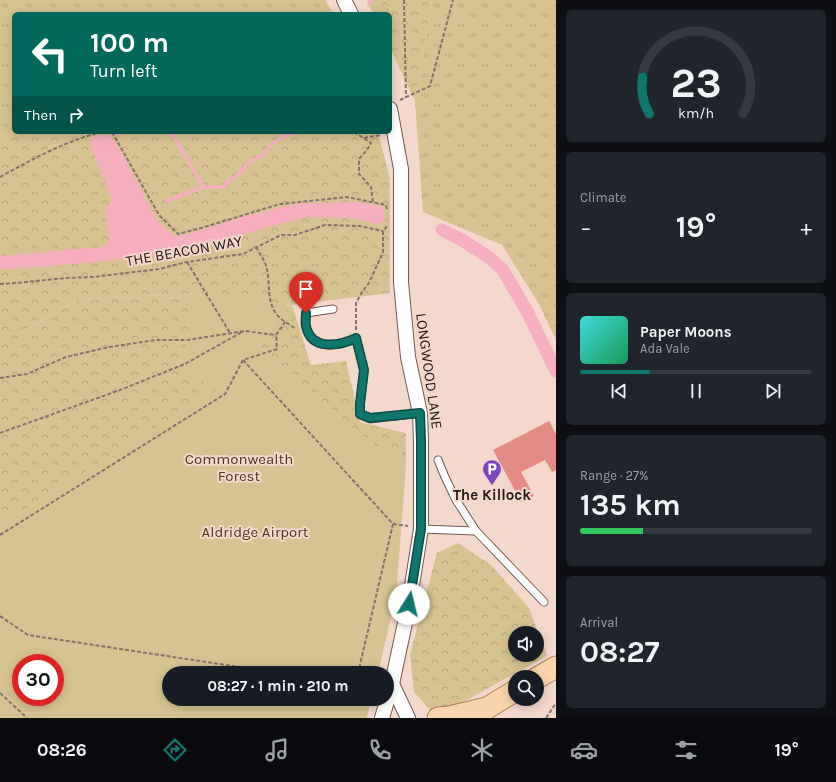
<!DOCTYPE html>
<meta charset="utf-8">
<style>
:root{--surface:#171b24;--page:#20242c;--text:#f1f3f6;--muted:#9ea1a6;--line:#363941;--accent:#0f766e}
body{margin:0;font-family:Karla,sans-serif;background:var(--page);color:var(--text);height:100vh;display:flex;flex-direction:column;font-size:15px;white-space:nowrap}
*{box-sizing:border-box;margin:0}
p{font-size:13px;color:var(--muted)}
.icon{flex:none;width:22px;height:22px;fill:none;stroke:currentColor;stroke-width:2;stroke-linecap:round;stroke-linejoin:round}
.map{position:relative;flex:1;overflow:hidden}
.sheet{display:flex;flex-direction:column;gap:10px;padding:10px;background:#0d0f14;width:280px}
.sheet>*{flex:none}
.guide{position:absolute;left:12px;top:12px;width:380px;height:122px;border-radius:6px;box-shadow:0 2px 10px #0003;background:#00695c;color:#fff;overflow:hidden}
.fabs{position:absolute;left:508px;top:626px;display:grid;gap:8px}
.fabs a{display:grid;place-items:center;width:36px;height:36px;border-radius:50%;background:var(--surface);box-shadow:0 2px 10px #0003;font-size:20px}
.speed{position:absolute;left:12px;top:654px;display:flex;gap:8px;font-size:20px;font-weight:700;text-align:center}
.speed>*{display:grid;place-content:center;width:52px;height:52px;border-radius:50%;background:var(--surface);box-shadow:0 2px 10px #0003;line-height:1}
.speed .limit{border:6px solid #d22;background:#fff;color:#111}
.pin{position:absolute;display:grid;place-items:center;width:34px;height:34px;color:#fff;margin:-41px -17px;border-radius:50% 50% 50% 0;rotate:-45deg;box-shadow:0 0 4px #0007}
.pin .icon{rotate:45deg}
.me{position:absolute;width:44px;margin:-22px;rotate:9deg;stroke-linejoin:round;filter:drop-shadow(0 0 3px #0008)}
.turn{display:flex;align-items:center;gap:14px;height:84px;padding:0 12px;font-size:18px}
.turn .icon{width:52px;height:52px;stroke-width:2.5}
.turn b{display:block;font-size:28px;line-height:34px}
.then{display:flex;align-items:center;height:38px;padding:0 12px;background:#0003;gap:8px;font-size:15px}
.big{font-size:30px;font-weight:700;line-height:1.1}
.sheet .card{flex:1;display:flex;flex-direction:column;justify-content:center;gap:6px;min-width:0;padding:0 14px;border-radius:6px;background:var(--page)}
.sheet .dial{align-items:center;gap:0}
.dial svg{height:104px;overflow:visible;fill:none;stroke:var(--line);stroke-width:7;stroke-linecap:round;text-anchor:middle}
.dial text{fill:var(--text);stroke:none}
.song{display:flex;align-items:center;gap:12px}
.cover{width:48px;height:48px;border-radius:6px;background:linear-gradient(135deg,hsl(180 70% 55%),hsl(150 70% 35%))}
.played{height:4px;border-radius:2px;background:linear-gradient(90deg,var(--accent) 30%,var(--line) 30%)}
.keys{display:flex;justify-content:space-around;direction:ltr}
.heat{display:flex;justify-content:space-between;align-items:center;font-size:22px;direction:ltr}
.charge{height:6px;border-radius:3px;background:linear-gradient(90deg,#34c759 27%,var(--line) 0)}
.trip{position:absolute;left:162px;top:666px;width:232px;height:40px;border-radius:20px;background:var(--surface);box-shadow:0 2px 10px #0003;font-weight:700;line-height:40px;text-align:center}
.menu{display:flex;height:64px;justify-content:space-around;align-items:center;background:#090b0e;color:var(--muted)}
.menu .icon{width:28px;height:28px}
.menu .on{color:var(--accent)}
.menu b{font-size:18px;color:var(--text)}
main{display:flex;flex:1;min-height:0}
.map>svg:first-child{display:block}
.grass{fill:url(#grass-tufts)}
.forest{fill:url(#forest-crowns);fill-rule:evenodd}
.park{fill:#d7c391;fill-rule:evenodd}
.water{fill:#f7afbf}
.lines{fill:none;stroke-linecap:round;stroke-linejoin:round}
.stream{stroke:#f7afbf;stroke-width:3.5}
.canal{stroke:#f7afbf;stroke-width:13}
.building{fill:#e38b84}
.service-casing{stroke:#725a4f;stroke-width:9}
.minor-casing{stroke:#725a4f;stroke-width:16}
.primary-casing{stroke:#ab8052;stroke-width:23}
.path{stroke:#837269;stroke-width:2;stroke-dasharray:4 2;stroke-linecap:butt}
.service{stroke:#fff;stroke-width:7}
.minor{stroke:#fff;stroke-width:14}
.primary{stroke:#f9d4ac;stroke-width:21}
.route-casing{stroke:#0a4d48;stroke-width:10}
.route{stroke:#0f766e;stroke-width:7}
.labels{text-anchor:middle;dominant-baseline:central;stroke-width:4;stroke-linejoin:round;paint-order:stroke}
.street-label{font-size:15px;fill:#221914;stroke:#f4d8cc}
.park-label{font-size:15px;fill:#473915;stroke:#f4d8cc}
.poi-label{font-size:15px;font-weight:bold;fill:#221914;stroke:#f4d8cc}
</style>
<main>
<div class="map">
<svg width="556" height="718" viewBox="0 0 556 718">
<defs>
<pattern id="grass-tufts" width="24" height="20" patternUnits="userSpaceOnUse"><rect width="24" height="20" fill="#d7c391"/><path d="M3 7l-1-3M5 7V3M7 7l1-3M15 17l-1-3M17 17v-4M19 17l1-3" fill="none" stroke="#b8a77c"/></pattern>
<pattern id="forest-crowns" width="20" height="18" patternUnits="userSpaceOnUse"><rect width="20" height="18" fill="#d7c391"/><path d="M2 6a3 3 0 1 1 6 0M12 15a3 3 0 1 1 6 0" fill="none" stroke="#b8a77c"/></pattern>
</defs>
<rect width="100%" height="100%" fill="#f4d8cc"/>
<g class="grass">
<path d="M0,0H325L334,14H14V132H41L0,135Z"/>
<path d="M432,0H556V340L539,304L502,245L423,212L415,101Z"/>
</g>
<g class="forest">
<path d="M367,0H432L415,101L390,48V14H373Z"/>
<path d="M41,132H378L390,178V293L292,305L311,365L346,361L360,422L406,433V468L358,433L255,342L292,305L206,294L77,298L17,334L0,333V135Z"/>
<path d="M191,297L184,372L218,389L0,525V335H18L77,300Z"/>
<path d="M458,543L491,565L529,608L547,656L454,707L431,711L414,692L410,654L437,553ZM515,633H537V655H515Z"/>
</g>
<path class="park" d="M206,294L292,305L255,342L357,432L406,468L396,596L378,673H169V699H371L367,718H0V525L217,389L184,372L191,297L77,300L18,335H0V333L17,334L77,298ZM21,663H55V697H21Z"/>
<path class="water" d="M107,134L117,144L158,222L175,236L189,234L246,216L296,204L355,202L383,206L385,218L383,222L378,224L350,218L306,217L272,226L203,247L179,253L41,267L0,269V256L103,247L109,241L105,209L112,201L90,144V139L94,136Z"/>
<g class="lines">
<g class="stream">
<path d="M369,4L371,0"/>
<path d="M171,132C183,150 192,169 204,187"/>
<path d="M116,134L121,132"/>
<path d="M167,201L204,187H224L228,181L236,177L249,162L263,155L273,143L294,132"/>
</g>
<path class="canal" d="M442,230L462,240L490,258L503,270L528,313L556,371"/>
</g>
<path class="building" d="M549,421L556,434V470L552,472L545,460L521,472L534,496L521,502L493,450Z"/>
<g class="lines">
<defs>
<g id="service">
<path d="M333,309L306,313C306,317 305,322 306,326C311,351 339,347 356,338L364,370L360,404V414L370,419L420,413"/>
<path d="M438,460L445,477L456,500L476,531L544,602"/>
<path d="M421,529L476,531"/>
</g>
<g id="minor">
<path d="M344,0L351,14"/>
<path d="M392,684L408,718"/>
<path d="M382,718L392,684L409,604L421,529V441L420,413L408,357L401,282V169L390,109"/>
</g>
<g id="primary">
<path d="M537,678L556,667"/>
<path d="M475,717L487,708L515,691"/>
<path d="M438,718L449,717L487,708"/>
</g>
</defs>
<use href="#service" class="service-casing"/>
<use href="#minor" class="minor-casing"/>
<use href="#primary" class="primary-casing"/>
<g class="path">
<path d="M404,0L406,98"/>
<path d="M400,100L430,86L453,0"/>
<path d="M112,132L159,215L178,234L201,228L280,204L347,197L386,205L387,210"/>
<path d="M354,132L371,143L367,150L359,159V174L371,187L373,202"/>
<path d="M364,138L381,135"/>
<path d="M0,177C33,159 65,141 102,132"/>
<path d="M256,247C260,254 265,261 267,269C270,283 267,300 275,312C280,320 289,324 296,329"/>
<path d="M187,262L230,333"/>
<path d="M0,284L16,283L66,278L93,277L159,269L187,262L243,254L281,235H295L325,225L359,226L383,231"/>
<path d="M356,330V303L362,292L369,283L383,252V231L388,225"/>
<path d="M243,360L393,524L358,673"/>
<path d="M0,378L27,374L66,357L109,347L156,340H187L245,331L276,335"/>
<path d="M0,433L120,390L185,364L242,332"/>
<path d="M393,524L408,526"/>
<path d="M0,535L225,394L243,360L277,349L276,335L285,322"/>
<path d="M0,616L28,635L279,673"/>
<path d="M0,693L27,718"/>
<path d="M546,718L556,703"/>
</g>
<use href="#service" class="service"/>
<use href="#minor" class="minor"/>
<use href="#primary" class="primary"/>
</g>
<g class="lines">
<defs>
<path id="route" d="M306,313C306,317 305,322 306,326C311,351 339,346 356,338L364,370L360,404V414L370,418L420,413L421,441V529L409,604"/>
</defs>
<use href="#route" class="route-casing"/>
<use href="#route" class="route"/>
</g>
<defs>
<symbol id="parking-pin" viewBox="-11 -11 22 30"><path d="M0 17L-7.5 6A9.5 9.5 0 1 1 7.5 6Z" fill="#7c48c0" stroke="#f4d8cc"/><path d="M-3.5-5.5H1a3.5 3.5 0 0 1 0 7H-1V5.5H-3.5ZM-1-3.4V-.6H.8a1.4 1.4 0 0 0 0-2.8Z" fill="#fff"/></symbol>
</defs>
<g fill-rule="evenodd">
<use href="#parking-pin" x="481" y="458" width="22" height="30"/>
</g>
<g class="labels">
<g class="street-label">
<text transform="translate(184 251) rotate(-10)">THE BEACON WAY</text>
<text transform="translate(429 371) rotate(82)">LONGWOOD LANE</text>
</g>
<g class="park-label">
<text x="239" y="459">Commonwealth<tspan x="239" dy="17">Forest</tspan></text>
<text x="255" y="532">Aldridge Airport</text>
</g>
<g class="poi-label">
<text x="492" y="495">The Killock</text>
</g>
</g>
</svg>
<div class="fabs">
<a><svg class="icon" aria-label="sound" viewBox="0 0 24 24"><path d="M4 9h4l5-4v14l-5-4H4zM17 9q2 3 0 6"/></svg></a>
<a><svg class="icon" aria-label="search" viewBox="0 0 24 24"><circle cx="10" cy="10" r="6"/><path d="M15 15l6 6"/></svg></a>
</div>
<div class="speed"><div class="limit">30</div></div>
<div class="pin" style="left:306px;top:313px;background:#d93025"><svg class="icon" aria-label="arrive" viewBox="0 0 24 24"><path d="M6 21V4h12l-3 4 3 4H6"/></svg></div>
<svg class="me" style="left:409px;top:604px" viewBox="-20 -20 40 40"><circle r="19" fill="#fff"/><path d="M0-13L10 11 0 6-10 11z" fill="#0f766e"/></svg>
<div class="trip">08:27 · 1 min · 210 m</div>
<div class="guide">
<div class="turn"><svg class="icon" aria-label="left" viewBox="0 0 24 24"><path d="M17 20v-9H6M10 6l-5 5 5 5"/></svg><div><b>100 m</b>Turn left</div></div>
<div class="then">Then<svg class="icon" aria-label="right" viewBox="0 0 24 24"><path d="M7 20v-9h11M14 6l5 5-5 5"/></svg></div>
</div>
</div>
<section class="sheet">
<div class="card dial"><svg viewBox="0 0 100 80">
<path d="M14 69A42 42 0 1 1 86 69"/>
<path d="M14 69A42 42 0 0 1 9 41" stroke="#0f766e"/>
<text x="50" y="56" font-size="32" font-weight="700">23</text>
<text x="50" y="72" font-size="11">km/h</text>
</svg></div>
<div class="card"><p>Climate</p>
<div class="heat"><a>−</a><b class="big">19°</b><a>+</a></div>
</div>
<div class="card">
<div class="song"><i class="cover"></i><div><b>Paper Moons</b><p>Ada Vale</p></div></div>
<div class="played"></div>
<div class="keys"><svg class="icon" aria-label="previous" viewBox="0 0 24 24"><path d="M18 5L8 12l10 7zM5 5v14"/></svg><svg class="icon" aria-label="pause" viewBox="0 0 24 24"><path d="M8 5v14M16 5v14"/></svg><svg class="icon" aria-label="next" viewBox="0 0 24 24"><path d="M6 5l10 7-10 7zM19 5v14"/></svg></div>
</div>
<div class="card"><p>Range · 27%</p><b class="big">135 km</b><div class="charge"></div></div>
<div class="card"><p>Arrival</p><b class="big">08:27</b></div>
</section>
</main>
<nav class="menu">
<b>08:26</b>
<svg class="icon on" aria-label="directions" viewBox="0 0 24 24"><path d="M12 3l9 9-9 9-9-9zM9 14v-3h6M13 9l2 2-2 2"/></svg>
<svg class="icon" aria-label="music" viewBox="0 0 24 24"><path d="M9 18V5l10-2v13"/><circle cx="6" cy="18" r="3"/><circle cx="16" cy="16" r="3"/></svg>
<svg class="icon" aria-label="phone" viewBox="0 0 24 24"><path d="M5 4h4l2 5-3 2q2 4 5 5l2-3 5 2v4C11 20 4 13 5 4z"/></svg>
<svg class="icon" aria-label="climate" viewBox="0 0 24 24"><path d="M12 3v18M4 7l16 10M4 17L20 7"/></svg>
<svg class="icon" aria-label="car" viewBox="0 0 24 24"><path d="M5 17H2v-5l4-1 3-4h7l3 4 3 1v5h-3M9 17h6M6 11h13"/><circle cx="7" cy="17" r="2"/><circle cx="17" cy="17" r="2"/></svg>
<svg class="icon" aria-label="filters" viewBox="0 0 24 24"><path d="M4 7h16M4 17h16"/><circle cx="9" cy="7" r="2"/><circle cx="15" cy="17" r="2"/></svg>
<b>19°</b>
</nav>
